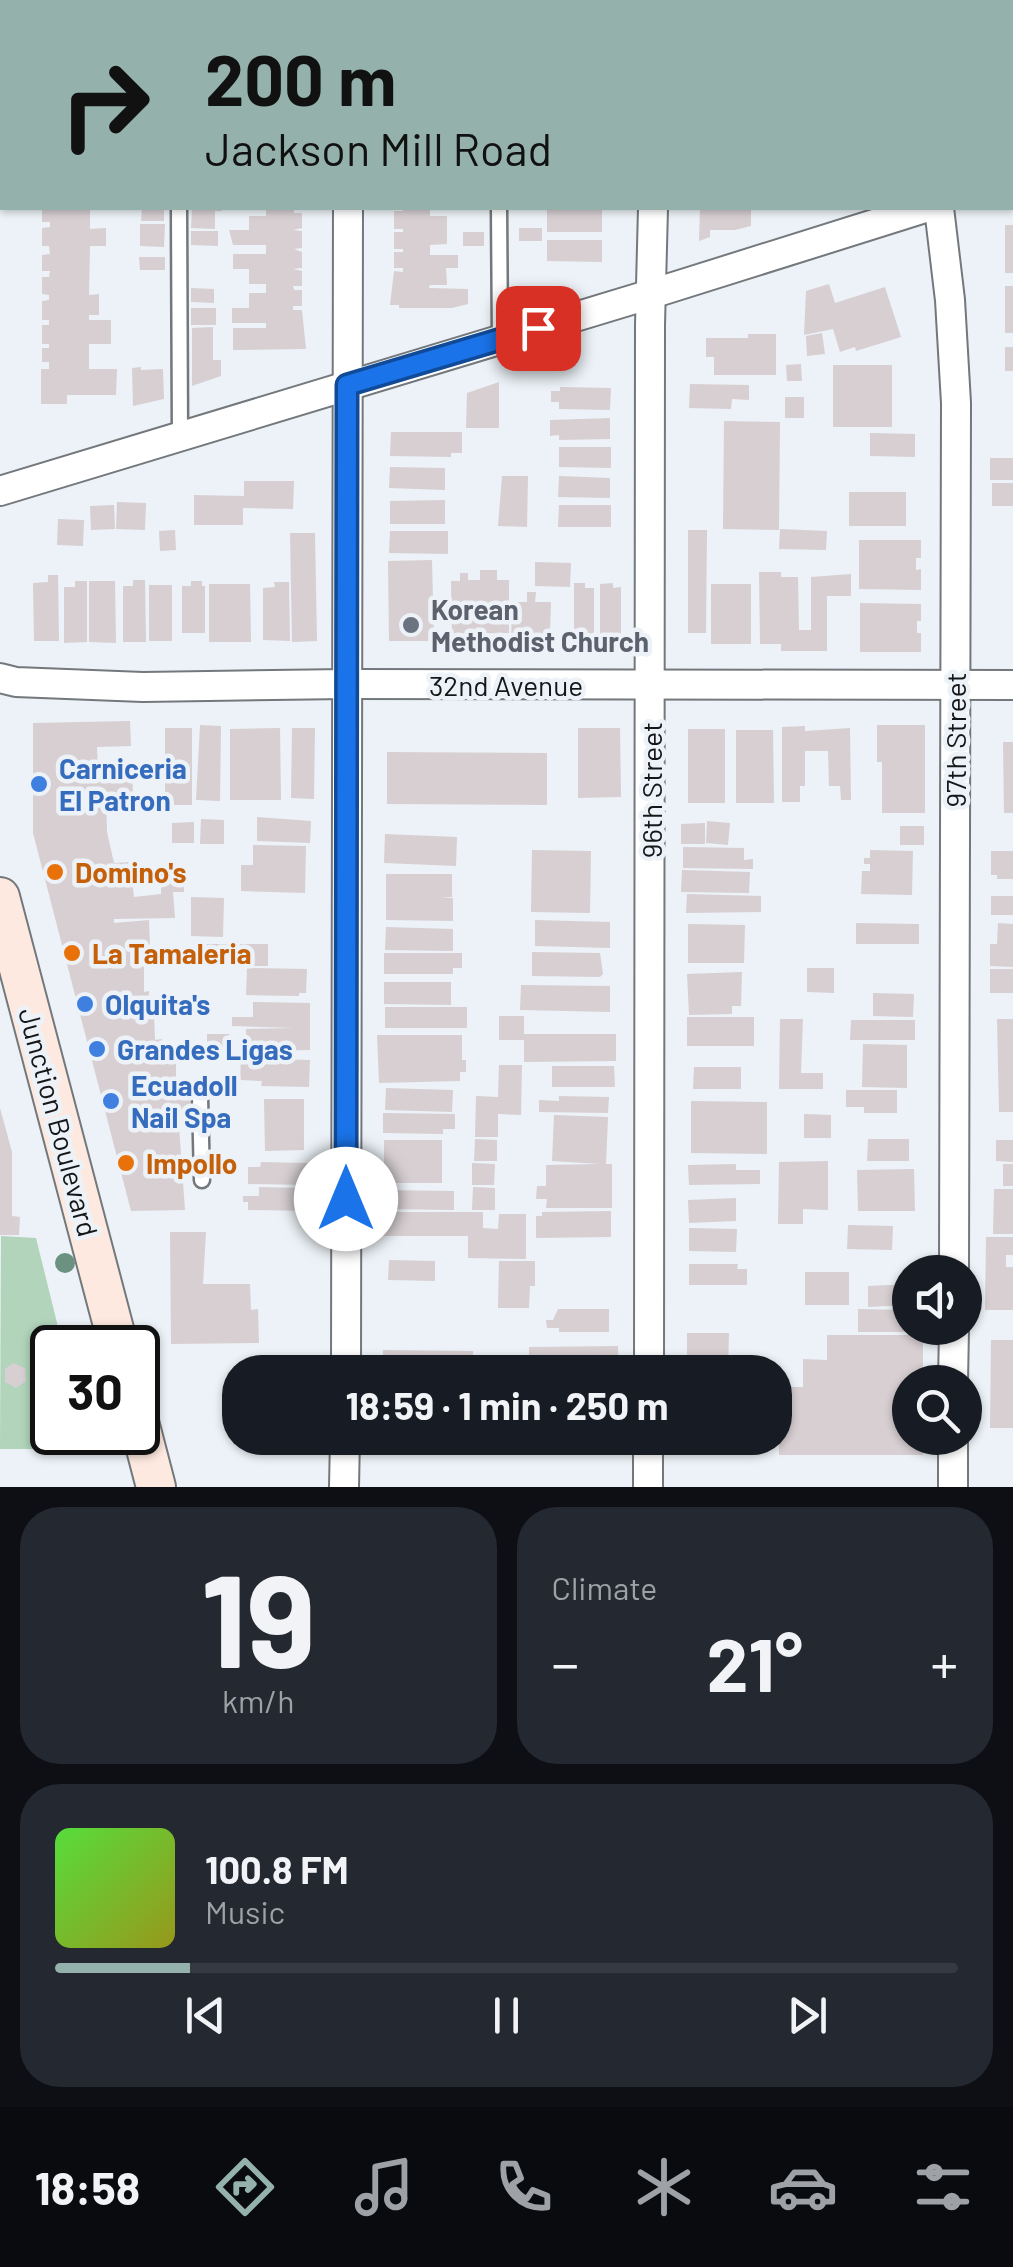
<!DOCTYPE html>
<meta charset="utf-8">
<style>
:root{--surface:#171b24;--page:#242831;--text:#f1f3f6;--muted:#9ea1a6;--line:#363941;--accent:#94b2ab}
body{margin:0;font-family:Barlow,sans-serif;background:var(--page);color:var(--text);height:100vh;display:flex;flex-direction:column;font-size:38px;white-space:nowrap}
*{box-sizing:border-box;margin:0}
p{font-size:32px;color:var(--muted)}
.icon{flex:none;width:55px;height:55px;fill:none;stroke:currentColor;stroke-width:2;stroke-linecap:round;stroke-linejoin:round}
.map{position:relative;height:1487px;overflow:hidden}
.drawer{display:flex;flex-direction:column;gap:20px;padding:20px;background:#0d0f14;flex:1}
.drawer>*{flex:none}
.guide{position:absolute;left:0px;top:0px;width:1015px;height:210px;box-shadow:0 2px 8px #0004;background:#94b2ab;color:#111;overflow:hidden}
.tools{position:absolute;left:892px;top:1255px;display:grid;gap:20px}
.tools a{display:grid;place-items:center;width:90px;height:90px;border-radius:50%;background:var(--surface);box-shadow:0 2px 8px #0004;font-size:50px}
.speed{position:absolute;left:30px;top:1325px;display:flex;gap:20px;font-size:50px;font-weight:700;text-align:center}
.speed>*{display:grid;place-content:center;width:130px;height:130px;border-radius:50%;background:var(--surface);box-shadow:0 2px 8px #0004;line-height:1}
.speed .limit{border:5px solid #111;border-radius:15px;background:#fff;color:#111}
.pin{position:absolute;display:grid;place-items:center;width:85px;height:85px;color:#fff;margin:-42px;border-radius:20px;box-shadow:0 5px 15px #0006}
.me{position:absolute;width:110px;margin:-55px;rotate:0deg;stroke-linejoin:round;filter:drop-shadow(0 0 8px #0008)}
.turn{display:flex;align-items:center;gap:35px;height:210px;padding:0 40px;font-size:45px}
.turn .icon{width:130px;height:130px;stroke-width:2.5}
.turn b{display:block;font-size:70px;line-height:85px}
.big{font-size:75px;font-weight:700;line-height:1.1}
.drawer .widget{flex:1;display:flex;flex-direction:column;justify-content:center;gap:15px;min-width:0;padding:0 35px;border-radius:40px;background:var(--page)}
.drawer .dial{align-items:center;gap:0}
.dial b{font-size:130px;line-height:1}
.song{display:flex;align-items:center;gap:30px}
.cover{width:120px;height:120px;border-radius:15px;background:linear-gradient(135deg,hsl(110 70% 55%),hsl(60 70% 35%))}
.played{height:10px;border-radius:5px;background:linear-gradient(90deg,var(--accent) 15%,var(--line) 15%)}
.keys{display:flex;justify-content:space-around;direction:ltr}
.heat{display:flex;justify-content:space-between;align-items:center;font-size:55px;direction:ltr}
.drawer .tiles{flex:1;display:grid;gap:20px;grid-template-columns:1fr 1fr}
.widget:last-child{grid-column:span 2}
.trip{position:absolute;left:222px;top:1355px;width:570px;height:100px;border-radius:40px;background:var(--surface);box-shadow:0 2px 8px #0004;font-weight:700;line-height:100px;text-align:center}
.tabs{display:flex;height:160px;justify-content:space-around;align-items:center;background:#090b0e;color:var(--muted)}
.tabs .icon{width:70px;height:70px}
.tabs .selected{color:var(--accent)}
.tabs b{font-size:45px;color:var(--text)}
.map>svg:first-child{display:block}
.green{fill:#b1d4bb}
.building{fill:#d7cfd2}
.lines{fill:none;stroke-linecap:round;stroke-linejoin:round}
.lane-casing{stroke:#73787c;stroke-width:19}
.street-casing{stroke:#73787c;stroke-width:32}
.secondary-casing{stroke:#73787c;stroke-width:42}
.lane{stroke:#fff;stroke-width:14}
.street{stroke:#fff;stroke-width:28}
.secondary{stroke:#fde9df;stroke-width:38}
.tree{fill:#6b9181}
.route-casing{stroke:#114b97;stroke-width:25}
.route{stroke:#1a73e8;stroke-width:18}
.worship-dot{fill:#6b7280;stroke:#ecf2f7;stroke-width:4}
.shop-dot{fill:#3f7fe0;stroke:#ecf2f7;stroke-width:4}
.food-dot{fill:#e8710a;stroke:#ecf2f7;stroke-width:4}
.labels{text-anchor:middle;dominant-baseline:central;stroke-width:9;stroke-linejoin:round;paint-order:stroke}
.worship-label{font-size:28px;font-weight:bold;fill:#5b616d;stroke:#ecf2f7;text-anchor:start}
.street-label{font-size:28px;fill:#151618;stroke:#ecf2f7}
.shop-label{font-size:28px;font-weight:bold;fill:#366cbe;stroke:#ecf2f7;text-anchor:start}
.food-label{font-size:28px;font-weight:bold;fill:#c56008;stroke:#ecf2f7;text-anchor:start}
</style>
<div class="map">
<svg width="1013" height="1487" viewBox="0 0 1013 1487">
<rect width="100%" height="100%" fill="#ecf2f7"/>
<path class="green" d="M1,1236L36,1238L63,1347L52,1348V1432L88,1433L93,1449H0Z"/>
<g class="building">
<path d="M42,208H90V229L106,228V246H90L89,295L99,294V315H89V320H111V344H89V369H117L116,395H67V404H41V369H49V362H42V348H49V344H42V325H49V320H42V301L49,300V295L42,294V277H49L50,271H42V255L50,254L49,246H42V228L50,227V222H42Z"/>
<path d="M142,208H164V221H141Z"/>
<path d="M192,208H222V211H215V229L191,228Z"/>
<path d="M266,208H294V213H302V228L293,230L302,231V248L294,249L302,252V268L293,269L302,271V286H293L294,290H302V306H293V310H302L306,349L233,350V328H266V323H232V308H249V293H266V284H249V269H233V254H266V245H233L229,230H249V216H266Z"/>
<path d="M403,208H430V216H447V244L430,245V255H458V268H446L447,285H430L429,288L468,289V304L452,308H399V305H390L394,271L403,272V268H394V252H403V249H394V232H403V229H394V211H403Z"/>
<rect x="547" y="208" width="55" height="24"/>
<path d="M700,208H751V226L735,230H710V237L699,241Z"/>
<path d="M140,224H165L164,247L140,246Z"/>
<rect x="1005" y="225" width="8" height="48"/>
<rect x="519" y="228" width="23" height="13"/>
<path d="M191,231H218V246L191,245Z"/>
<rect x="463" y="232" width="21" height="14"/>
<path d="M547,240H602V262L547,261Z"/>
<path d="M139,257H165V270H140Z"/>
<path d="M829,284L835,303L885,287L901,337L856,351L855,347L840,352L833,329L804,335L806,291Z"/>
<rect x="1005" y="286" width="8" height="47"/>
<path d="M191,288L214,289V303L191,302Z"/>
<rect x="191" y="308" width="25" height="17"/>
<path d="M213,327V360H221V376L192,386V328Z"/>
<path d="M822,333L825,354L807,356L806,336Z"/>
<path d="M748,334H776V375H714V357H706V338H748Z"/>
<rect x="1005" y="347" width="8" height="24"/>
<path d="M801,364L802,381H787L786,365Z"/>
<rect x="833" y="365" width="59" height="62"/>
<path d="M141,367V370L163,369L164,399L133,406L132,368Z"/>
<path d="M499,382V428H466L467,393Z"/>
<path d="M690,384L749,385V400L732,399L731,409L689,408Z"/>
<path d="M560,387L611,388L610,410L559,409V402H551V391H560Z"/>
<rect x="785" y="397" width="19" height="21"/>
<path d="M610,418V439L559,440V435L550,436V420Z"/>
<path d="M724,421L780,422L779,530L723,529Z"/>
<path d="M391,432H462V453H451V457L390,456Z"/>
<path d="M870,433L915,434V457L870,456Z"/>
<path d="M559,447H611V468L559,467Z"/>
<rect x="990" y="458" width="23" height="22"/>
<path d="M390,467L445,468V490L389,488Z"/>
<path d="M502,476H528L527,527L498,526Z"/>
<path d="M559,476L610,478V498L558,497Z"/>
<path d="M244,481H294L293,509L243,508V525H194V495L244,496Z"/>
<rect x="992" y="483" width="21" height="23"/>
<rect x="849" y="492" width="57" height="34"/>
<path d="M445,500V524H390V501Z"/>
<path d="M117,502L146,503L145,530L116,529Z"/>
<path d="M114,505L115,529L91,530L90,506Z"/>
<path d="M559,505H611V527H558Z"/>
<path d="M58,519L84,520L83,546L57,545Z"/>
<path d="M780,529L827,531L826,550L779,549Z"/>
<path d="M175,530L176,550L160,551L159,531Z"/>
<path d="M688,530H707L706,633H688Z"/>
<path d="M390,531H448V554L389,553Z"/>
<path d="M290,533H315L317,641L292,642Z"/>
<path d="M859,540H921V558H916V570L921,569V590L859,589Z"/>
<path d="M432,560L434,641H389L388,561Z"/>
<path d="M535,562L571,563L570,587L535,586Z"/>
<path d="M480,570H497V580H509V633L452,634L451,581H460V573H468V580H480Z"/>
<path d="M759,572H781V577H798L799,630H811V577L851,574V596H827V651H781V644H760Z"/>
<path d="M48,575H58L59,641H34L33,583L48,582Z"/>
<path d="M133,580H145L146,642H123V586H133Z"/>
<path d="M75,581H87V642L64,643V587H75Z"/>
<path d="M89,581H115L116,643L89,642Z"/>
<path d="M191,581H202V586H205V633H182V586H191Z"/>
<path d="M274,582H289L290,641L263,640V588L275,587Z"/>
<path d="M574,583H585V588H594V644H574Z"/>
<path d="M613,583V588L621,587V643H600V584Z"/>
<path d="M209,584H250L251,642H209Z"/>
<rect x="711" y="584" width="40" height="60"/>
<rect x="149" y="585" width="23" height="56"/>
<path d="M527,592H536L535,602H551L550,634H535V644H511L512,602H527Z"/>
<path d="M860,603L921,604V621H917V633H921V652H860Z"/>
<path d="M130,721L131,746L97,747L98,771L132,770L133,795H106L107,832L114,863L130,862L134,897L161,894V870H184V892H173L175,918L114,919V923L149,920L150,947H144V992L149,991V1014H154L155,1040L162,1039V1043H176V1088L190,1087V1113H178L185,1210L131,1211L33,833V723Z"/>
<path d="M200,725L221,726L220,801L196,800Z"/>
<path d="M877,725H925V813H882V762H877Z"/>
<path d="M805,726V731L850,728L851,800H841L840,786H829L828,751H805V786H800V802H782V727Z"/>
<rect x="165" y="728" width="27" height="77"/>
<path d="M280,728L281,800H230V729Z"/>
<path d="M292,728H315L314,799L291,798Z"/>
<path d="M578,728H620L621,797L578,798Z"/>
<rect x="688" y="729" width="37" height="74"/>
<path d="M736,730H773L774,803H736Z"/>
<path d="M1003,742H1013V813H1004Z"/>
<path d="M387,752L547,753V805L387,804Z"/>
<path d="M257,817L311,821L310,843L257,841Z"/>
<path d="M201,819L224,820V844H200Z"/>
<path d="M707,821L730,823L728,845L706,843Z"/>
<path d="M194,822V843H172V823Z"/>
<path d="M705,823V844H681V824Z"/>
<rect x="900" y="826" width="24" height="19"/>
<path d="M385,834L457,837L456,866L384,863Z"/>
<path d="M253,845L306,846L305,893L241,891V865H253Z"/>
<path d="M683,847L744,848V860L753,859V869L683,868Z"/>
<path d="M532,850L591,851L590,913L531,912Z"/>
<path d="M870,850L913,851L912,895L861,894L862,871H870V864H864V858H870Z"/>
<path d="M991,851H1013V879H997V875H991Z"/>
<path d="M682,870L750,872L749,893L681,892Z"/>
<path d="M386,874H452V897L440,898H453V921L386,920Z"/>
<path d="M687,894L761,896V912L686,913Z"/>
<rect x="991" y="896" width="22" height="19"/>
<path d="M191,897L224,898L223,937L191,936Z"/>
<path d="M535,920L610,922V948L535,946Z"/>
<path d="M856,923L919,924V944H856Z"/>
<path d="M998,923L1013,924V967L990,966V944H997Z"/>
<path d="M688,924L745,925L744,963H688Z"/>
<path d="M386,927L453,929V951L385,950Z"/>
<rect x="194" y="944" width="74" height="22"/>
<path d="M532,952L600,953L603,974L600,977L532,976Z"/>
<path d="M384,953H462V968H453V974H384Z"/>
<path d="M247,968L307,969L306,993H299V996L246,995Z"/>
<path d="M807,968H834V993L807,992Z"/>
<rect x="990" y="969" width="23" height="24"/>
<path d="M742,972L741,1006H732V1014L689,1015L687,974Z"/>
<path d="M384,982H451V1005L384,1004Z"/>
<path d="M521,985L610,986V1012L520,1010Z"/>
<path d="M873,993L914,994L913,1017L873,1016Z"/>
<path d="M253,1002L310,1003V1050L246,1051V1029L295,1028L232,1026V1017H253Z"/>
<rect x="385" y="1007" width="82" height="21"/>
<path d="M499,1016H524V1034H616V1061L524,1062V1040H499Z"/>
<rect x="687" y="1017" width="67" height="29"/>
<path d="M780,1019H803L801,1073H823V1089H779Z"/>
<path d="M997,1019H1013V1112H999Z"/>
<path d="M851,1020H915V1040H850Z"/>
<path d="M207,1034H229V1058L207,1057Z"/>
<path d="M377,1035H462V1060H466V1072H460V1081L379,1083Z"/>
<path d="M863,1044L907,1045V1088L862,1087Z"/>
<path d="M241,1058L310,1060L309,1087L261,1086L262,1081L240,1080Z"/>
<path d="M499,1065H522L521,1115L498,1114V1137H475L476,1096L498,1097Z"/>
<path d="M552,1066H614L615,1087H552Z"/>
<path d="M694,1067H741V1089H693Z"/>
<path d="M386,1088L453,1090L452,1112L385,1110Z"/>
<path d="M846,1090H897V1113H864V1107H846Z"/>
<path d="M559,1096L609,1097L608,1113L539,1112V1100L559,1101Z"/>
<path d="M264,1099H304V1150L265,1151Z"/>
<path d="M691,1101L767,1102V1154L691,1153Z"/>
<path d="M0,1108L12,1152V1216L20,1217L19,1235H0Z"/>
<path d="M383,1113L455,1114V1129H443V1134L383,1133Z"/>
<path d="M804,1114L831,1115V1138H804Z"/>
<path d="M554,1115L608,1117L606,1164H612V1208H546L547,1199H536L537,1186H546V1165L600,1164L552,1161Z"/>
<path d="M475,1139L497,1140V1161H474Z"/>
<path d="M868,1139H909V1161H867Z"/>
<rect x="384" y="1140" width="58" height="43"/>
<path d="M996,1140H1013V1162L996,1161Z"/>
<path d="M828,1161V1210L803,1209V1224H778L779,1162Z"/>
<path d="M261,1162L307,1163V1185L248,1184V1167H260Z"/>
<path d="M472,1163L495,1164L494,1185H472Z"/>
<path d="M736,1164V1170H760V1184L689,1185L688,1165Z"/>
<rect x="1003" y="1164" width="10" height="22"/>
<path d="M914,1169L915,1211H858L857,1170Z"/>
<path d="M259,1187L305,1188V1211L248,1210V1202H243V1196H259Z"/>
<path d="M473,1187L495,1188V1210H472Z"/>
<path d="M994,1189H1013V1234H993Z"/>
<path d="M383,1190L454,1191V1210L383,1209Z"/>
<path d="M736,1198V1221L689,1223L688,1200Z"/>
<path d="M611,1211V1237L536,1238V1216H542V1212Z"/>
<path d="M382,1212H483V1228L498,1229L499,1214H526V1259L468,1258V1236H382Z"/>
<path d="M848,1225L893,1226L892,1250L847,1249Z"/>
<path d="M689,1228L737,1229L736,1252L689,1251Z"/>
<path d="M170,1232H206L203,1284H250L251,1310L258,1309L259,1343L171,1344Z"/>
<path d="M986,1237H1013V1255H1006V1267H1013V1310H985Z"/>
<path d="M389,1260L435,1261V1281L388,1280Z"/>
<path d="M499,1261H535V1286H530L529,1308H498Z"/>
<path d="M689,1264H738L737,1269H747V1285H689Z"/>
<rect x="805" y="1272" width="44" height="33"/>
<path d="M910,1284V1305L868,1307V1286Z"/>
<path d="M558,1309H609V1332H559V1328H547L546,1320H553Z"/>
<path d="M858,1309L910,1310L912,1332H858Z"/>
<path d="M687,1333H729L728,1372H687Z"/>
<path d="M827,1335H923V1382H910V1438H923V1455H779V1387H803V1359L827,1360Z"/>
<path d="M991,1340H1013V1428H990Z"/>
<path d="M618,1346L619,1372H529V1347Z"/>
<path d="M383,1350L473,1351V1372H383Z"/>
<path d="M13,1363L25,1368L26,1381L16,1388L5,1382V1369Z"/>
<rect x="383" y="1438" width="90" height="15"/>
<path d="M523,1438H619V1454L523,1455Z"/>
<path d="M681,1438H728V1454H684L681,1451Z"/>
</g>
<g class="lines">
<defs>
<g id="lane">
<path d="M178,0V2"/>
<path d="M497,0V2"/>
<path d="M179,208L180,436"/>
<path d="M499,208L500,339"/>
<path d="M200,1098L202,1180"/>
</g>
<g id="street">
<path d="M934,0V2"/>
<path d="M348,2V0"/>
<path d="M653,2V0"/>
<path d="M939,208L950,300L956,403L954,1272"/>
<path d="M0,491L651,294L925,208"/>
<path d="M0,678L16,682L143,687L346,684L1013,685"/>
<path d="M346,1372L348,208"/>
<path d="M649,1372L650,325L653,208"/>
<path d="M953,1382L954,1328"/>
<path d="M344,1487L345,1438"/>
<path d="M648,1487V1438"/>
<path d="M953,1487V1438"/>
</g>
<g id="secondary">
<path d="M0,897L119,1348"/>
<path d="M138,1418L156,1487"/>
</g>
</defs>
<use href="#lane" class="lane-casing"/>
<use href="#street" class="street-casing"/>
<use href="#secondary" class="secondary-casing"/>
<use href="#lane" class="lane"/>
<use href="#street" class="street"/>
<use href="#secondary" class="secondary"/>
</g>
<g class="tree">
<circle cx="65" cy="1263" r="10"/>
<circle cx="84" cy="1335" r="10"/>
</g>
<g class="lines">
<defs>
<path id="route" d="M346,1199L347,385L538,328"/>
</defs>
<use href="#route" class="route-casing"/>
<use href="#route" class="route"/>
</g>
<circle class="worship-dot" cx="411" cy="625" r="10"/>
<g class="shop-dot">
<circle cx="39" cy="784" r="10"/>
<circle cx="85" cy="1004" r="10"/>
<circle cx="97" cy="1049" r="10"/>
<circle cx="111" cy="1101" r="10"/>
</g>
<g class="food-dot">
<circle cx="55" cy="872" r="10"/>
<circle cx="72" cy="953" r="10"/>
<circle cx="126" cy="1163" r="10"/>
</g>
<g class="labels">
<g class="worship-label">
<text x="431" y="609">Korean<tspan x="431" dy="32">Methodist Church</tspan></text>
</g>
<g class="street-label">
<text x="506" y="685">32nd Avenue</text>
<text transform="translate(955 740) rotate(-90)">97th Street</text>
<text transform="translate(651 790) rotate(-90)">96th Street</text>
<text transform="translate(59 1122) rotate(75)">Junction Boulevard</text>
</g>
<g class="shop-label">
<text x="59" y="768">Carniceria<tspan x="59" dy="32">El Patron</tspan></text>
<text x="105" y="1004">Olquita's</text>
<text x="117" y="1049">Grandes Ligas</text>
<text x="131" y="1085">Ecuadoll<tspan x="131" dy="32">Nail Spa</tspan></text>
</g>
<g class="food-label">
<text x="75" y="872">Domino's</text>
<text x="92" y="953">La Tamaleria</text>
<text x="146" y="1163">Impollo</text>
</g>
</g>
</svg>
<div class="tools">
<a><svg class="icon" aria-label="sound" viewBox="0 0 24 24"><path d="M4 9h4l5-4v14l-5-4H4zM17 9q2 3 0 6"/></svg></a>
<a><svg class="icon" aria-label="search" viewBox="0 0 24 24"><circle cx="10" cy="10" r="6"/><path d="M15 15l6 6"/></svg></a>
</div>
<div class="speed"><div class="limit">30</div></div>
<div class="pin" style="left:538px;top:328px;background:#d93025"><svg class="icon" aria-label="arrive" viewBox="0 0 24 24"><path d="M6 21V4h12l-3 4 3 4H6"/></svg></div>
<svg class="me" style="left:346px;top:1199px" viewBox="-20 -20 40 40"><circle r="19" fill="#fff"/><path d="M0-13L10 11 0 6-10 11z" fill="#1a73e8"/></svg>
<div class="trip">18:59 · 1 min · 250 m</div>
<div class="guide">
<div class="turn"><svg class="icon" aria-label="right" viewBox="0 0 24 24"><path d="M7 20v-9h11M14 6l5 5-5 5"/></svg><div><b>200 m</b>Jackson Mill Road</div></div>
</div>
</div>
<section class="drawer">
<div class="tiles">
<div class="widget dial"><b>19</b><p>km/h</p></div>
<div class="widget"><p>Climate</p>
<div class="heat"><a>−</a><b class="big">21°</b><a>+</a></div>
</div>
<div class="widget">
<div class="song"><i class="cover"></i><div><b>100.8 FM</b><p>Music</p></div></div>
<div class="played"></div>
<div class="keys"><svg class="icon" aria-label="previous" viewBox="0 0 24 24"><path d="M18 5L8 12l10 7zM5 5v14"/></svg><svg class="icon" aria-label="pause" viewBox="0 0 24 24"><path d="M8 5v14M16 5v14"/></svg><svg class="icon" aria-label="next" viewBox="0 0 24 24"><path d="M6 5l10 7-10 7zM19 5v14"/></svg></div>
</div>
</div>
</section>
<nav class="tabs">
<b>18:58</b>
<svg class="icon selected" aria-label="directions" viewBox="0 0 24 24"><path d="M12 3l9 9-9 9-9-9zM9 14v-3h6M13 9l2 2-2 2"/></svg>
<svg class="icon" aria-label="music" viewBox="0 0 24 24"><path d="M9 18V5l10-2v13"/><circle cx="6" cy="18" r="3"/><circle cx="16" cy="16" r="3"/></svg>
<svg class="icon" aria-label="phone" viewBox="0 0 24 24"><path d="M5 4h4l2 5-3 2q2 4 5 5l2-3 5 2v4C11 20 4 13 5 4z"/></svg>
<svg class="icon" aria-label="climate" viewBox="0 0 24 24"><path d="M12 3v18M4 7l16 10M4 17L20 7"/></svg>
<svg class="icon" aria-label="car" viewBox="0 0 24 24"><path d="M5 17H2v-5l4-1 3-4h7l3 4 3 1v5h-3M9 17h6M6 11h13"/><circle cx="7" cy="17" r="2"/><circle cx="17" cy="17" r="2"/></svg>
<svg class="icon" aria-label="filters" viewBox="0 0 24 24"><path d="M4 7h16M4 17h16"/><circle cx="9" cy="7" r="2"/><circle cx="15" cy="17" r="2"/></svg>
</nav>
